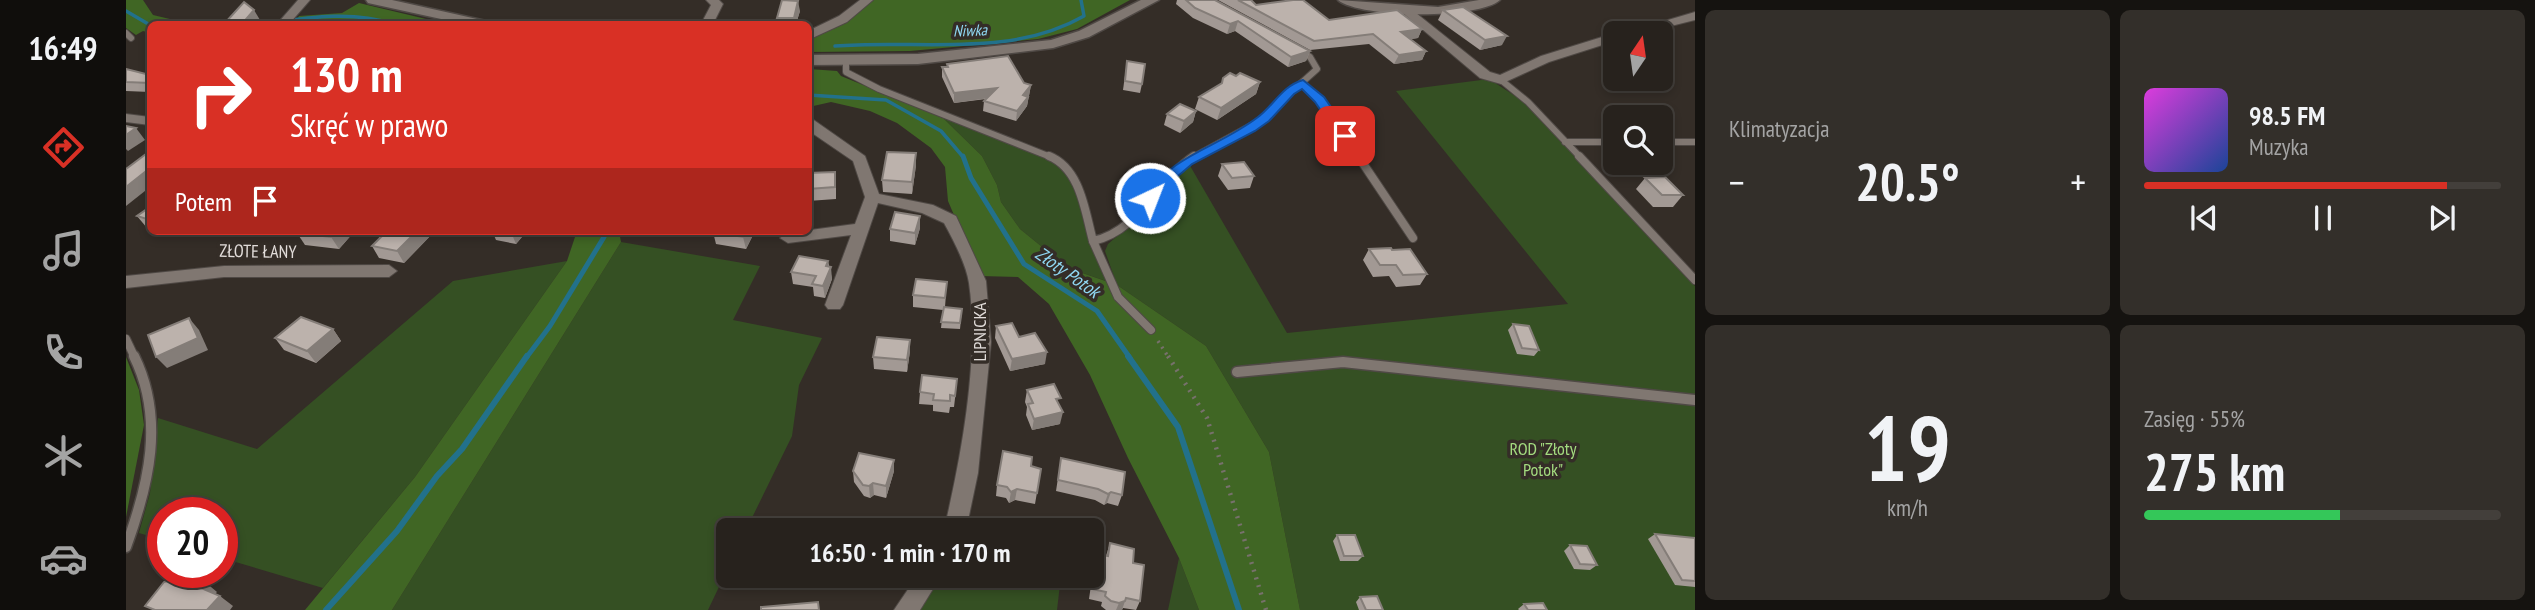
<!DOCTYPE html>
<html lang="pl">
<meta charset="utf-8">
<style>
:root{--surface:#27221d;--page:#332f2a;--text:#f1f3f6;--muted:#a4a4a4;--line:#433f3b;--accent:#d93025}
body{margin:0;font-family:"PT Sans Narrow",sans-serif;background:var(--page);color:var(--text);height:100vh;display:flex;flex-direction:column;font-size:26px;white-space:nowrap}
*{box-sizing:border-box;margin:0}
p{font-size:23px;color:var(--muted)}
.icon{flex:none;width:38px;height:38px;fill:none;stroke:currentColor;stroke-width:2;stroke-linecap:round;stroke-linejoin:round}
.map{position:relative;flex:1;overflow:hidden}
.sheet{display:flex;flex-direction:column;gap:10px;padding:10px;background:#151310;width:840px}
.sheet>*{flex:none}
.hud{position:absolute;left:21px;top:21px;width:665px;height:214px;border-radius:10px;box-shadow:0 4px 10px #0003,0 0 0 2px var(--line);background:#d93025;color:#fff;overflow:hidden}
.needle{width:46px;rotate:13deg}
.buttons{position:absolute;left:1477px;top:21px;display:grid;gap:14px}
.buttons a{display:grid;place-items:center;width:70px;height:70px;border-radius:10px;background:var(--surface);box-shadow:0 4px 10px #0003,0 0 0 2px var(--line);font-size:35px}
.speed{position:absolute;left:21px;top:497px;display:flex;gap:14px;font-size:35px;font-weight:700;text-align:center}
.speed>*{display:grid;place-content:center;width:91px;height:91px;border-radius:50%;background:var(--surface);box-shadow:0 4px 10px #0003,0 0 0 2px var(--line);line-height:1}
.speed .limit{border:10px solid #d22;background:#fff;color:#111}
.pin{position:absolute;display:grid;place-items:center;width:60px;height:60px;color:#fff;margin:-30px;border-radius:14px;box-shadow:0 4px 10px #0006}
.me{position:absolute;width:77px;margin:-38px;rotate:43deg;stroke-linejoin:round;filter:drop-shadow(0 0 5px #0008)}
.turn{display:flex;align-items:center;gap:24px;height:147px;padding:0 28px;font-size:32px}
.turn .icon{width:91px;height:91px;stroke-width:2.5}
.turn b{display:block;font-size:49px;line-height:60px}
.then{display:flex;align-items:center;height:66px;padding:0 28px;background:#0003;gap:14px;font-size:26px}
.big{font-size:52px;font-weight:800;line-height:1.1}
.sheet .tile{flex:1;display:flex;flex-direction:column;justify-content:center;gap:10px;min-width:0;padding:0 24px;border-radius:10px;background:var(--page)}
.sheet .dial{align-items:center;gap:0}
.dial b{font-size:91px;line-height:1}
.song{display:flex;align-items:center;gap:21px}
.cover{width:84px;height:84px;border-radius:10px;background:linear-gradient(135deg,hsl(300 70% 55%),hsl(220 70% 35%))}
.played{height:7px;border-radius:4px;background:linear-gradient(90deg,var(--accent) 85%,var(--line) 85%)}
.keys{display:flex;justify-content:space-around;direction:ltr}
.heat{display:flex;justify-content:space-between;align-items:center;font-size:38px;direction:ltr}
.charge{height:10px;border-radius:5px;background:linear-gradient(90deg,#34c759 55%,var(--line) 0)}
.sheet .tiles{flex:1;display:grid;gap:10px;grid-template-columns:repeat(2,1fr)}
.trip{position:absolute;left:590px;top:518px;width:388px;height:70px;border-radius:10px;background:var(--surface);box-shadow:0 4px 10px #0003,0 0 0 2px var(--line);font-weight:800;line-height:70px;text-align:center}
main{display:flex;flex:1;min-height:0}
.dock{display:flex;flex-direction:column;width:126px;justify-content:space-around;align-items:center;background:#100e0c;color:var(--muted)}
.dock .icon{width:49px;height:49px}
.dock .active{color:var(--accent)}
.dock b{font-size:32px;color:var(--text)}
.map>svg:first-child{display:block}
.green{fill:#355023}
.forest{fill:#406624}
.lines{fill:none;stroke-linecap:round;stroke-linejoin:round}
.stream-far2{stroke:#22718b;stroke-width:3.5}
.stream-far1{stroke:#22718b;stroke-width:5}
.stream{stroke:#22718b;stroke-width:6}
.service-far2-casing{stroke:#4f4945;stroke-width:8}
.service-far1-casing{stroke:#4f4945;stroke-width:10}
.service-casing{stroke:#4f4945;stroke-width:13}
.minor-casing{stroke:#4f4945;stroke-width:2}
.tertiary-casing{stroke:#4f4945;stroke-width:3}
.path-far1{stroke:#77716c;stroke-width:3.5;stroke-dasharray:2 5;stroke-linecap:butt}
.path{stroke:#77716c;stroke-width:4.5;stroke-dasharray:2 6;stroke-linecap:butt}
.service-far2{stroke:#807771;stroke-width:6}
.service-far1{stroke:#807771;stroke-width:8}
.service{stroke:#807771;stroke-width:10}
.minor{fill:#807771;fill-rule:evenodd}
.tertiary{fill:#807771;fill-rule:evenodd}
.wall{fill:#a29994}
.shaded-wall{fill:#847d78}
.building{fill:#bcb2ac;stroke:#847d78;stroke-width:2}
.route{fill:#1a73e8;stroke:#114b97;stroke-width:2}
.labels{text-anchor:middle;dominant-baseline:central;stroke-width:7;stroke-linejoin:round;paint-order:stroke}
.far-water-label{font-size:16px;font-style:italic;fill:#90d8f3;stroke:#342d27}
.street-label{font-size:18px;fill:#e2ddda;stroke:#342d27}
.park-label{font-size:18px;fill:#a3db7f;stroke:#342d27}
.water-label{font-size:19px;font-style:italic;fill:#90d8f3;stroke:#342d27}
</style>
<main>
<nav class="dock">
<b>16:49</b>
<svg class="icon active" aria-label="directions" viewBox="0 0 24 24"><path d="M12 3l9 9-9 9-9-9zM9 14v-3h6M13 9l2 2-2 2"/></svg>
<svg class="icon" aria-label="music" viewBox="0 0 24 24"><path d="M9 18V5l10-2v13"/><circle cx="6" cy="18" r="3"/><circle cx="16" cy="16" r="3"/></svg>
<svg class="icon" aria-label="phone" viewBox="0 0 24 24"><path d="M5 4h4l2 5-3 2q2 4 5 5l2-3 5 2v4C11 20 4 13 5 4z"/></svg>
<svg class="icon" aria-label="climate" viewBox="0 0 24 24"><path d="M12 3v18M4 7l16 10M4 17L20 7"/></svg>
<svg class="icon" aria-label="car" viewBox="0 0 24 24"><path d="M5 17H2v-5l4-1 3-4h7l3 4 3 1v5h-3M9 17h6M6 11h13"/><circle cx="7" cy="17" r="2"/><circle cx="17" cy="17" r="2"/></svg>
</nav>
<div class="map">
<svg width="1569" height="610" viewBox="0 0 1569 610">
<rect width="100%" height="100%" fill="#342d27"/>
<g class="green">
<path d="M1363,79L1400,103L1569,286V610H1174L1143,452L1080,346L991,285L979,251L982,244L1011,219L1029,195L1063,164L1161,333L1442,304L1270,91Z"/>
<path d="M816,117L921,156C951,175 955,208 964,240C968,254 975,268 980,281L942,268L894,229L875,202L871,185L856,156Z"/>
<path d="M495,242L634,266L607,320L696,338L673,385L666,436L620,530H602V568L582,610H266Z"/>
<path d="M441,261L289,477L197,588L96,558V513H37V540L13,533L24,493L32,418L131,449L327,281Z"/>
<path d="M1053,558L1073,610H1042Z"/>
<path d="M812,576H935L931,610H787Z"/>
</g>
<g class="forest">
<path d="M0,0H17L27,15L65,24L149,20L146,24H24V33L17,31L10,35L0,28Z"/>
<path d="M747,0H1004L951,29L912,39L784,51L683,52L682,40L722,20Z"/>
<path d="M233,3L321,24H243L216,21L168,24L173,16L216,13Z"/>
<path d="M683,69L711,71L715,76L816,117L856,156L871,185L875,202L894,229L942,268L991,285L1080,346L1143,452L1174,610H1073L1053,558L1002,458L964,375L923,304L892,277L854,276L822,201L819,167L805,148L771,123L744,111L705,102L683,107Z"/>
<path d="M451,231H493L495,242L266,610H179L289,477L441,261Z"/>
<path d="M0,357L13,390L18,425L0,517Z"/>
</g>
<g class="lines">
<g class="stream-far2">
<path d="M0,11L24,25"/>
<path d="M137,24C180,18 225,10 267,24"/>
<path d="M709,46C792,39 883,59 958,16L955,0"/>
<path d="M682,95L760,100L815,131L838,158"/>
</g>
<g class="stream-far1">
<path d="M837,156L845,178L898,264L971,311L1004,358"/>
<path d="M400,358L424,326L478,237L479,231"/>
</g>
<g class="stream">
<path d="M1002,356L1052,427L1113,610"/>
<path d="M200,610L271,531L311,476L336,449L401,356"/>
</g>
<defs>
<g id="service-far2">
<path d="M185,24H235"/>
<path d="M0,33L5,38"/>
<path d="M720,61V72L753,89L927,158"/>
<path d="M1375,80L1402,102L1455,158"/>
<path d="M1177,83L1193,99L1233,158"/>
<path d="M1439,142H1489"/>
<path d="M1535,142H1569"/>
<path d="M1066,158L1132,122L1191,69L1184,57L1174,50"/>
</g>
<g id="service-far1">
<path d="M923,156C955,169 959,212 967,241C1013,231 1031,181 1068,156"/>
<path d="M1232,156L1287,238"/>
<path d="M1453,156L1569,280"/>
<path d="M967,241L992,297L1025,330"/>
<path d="M0,339L9,358"/>
</g>
<g id="service">
<path d="M1111,372L1217,362L1569,400"/>
<path d="M830,527L846,530"/>
<path d="M0,547C23,484 39,419 8,356"/>
</g>
<g id="minor">
<path d="M172,0H184L163,24H151Z"/>
<path d="M580,0H593L597,4L587,24H575L585,5Z"/>
<path d="M734,0H747L721,22L682,40V31L713,16Z"/>
<path d="M1277,9H1285L1364,72L1374,75L1415,56L1489,33V41L1423,62L1375,84L1354,78L1277,13Z"/>
<path d="M1569,12V20L1517,33H1498Z"/>
<path d="M0,114L24,117V125L0,122Z"/>
<path d="M682,116L739,156L753,194L807,205L830,216L860,281L865,342L852,473L840,530H818C835,458 854,357 843,283C840,264 828,241 818,223L796,213L752,203L717,305L714,309H702L699,305L725,235L662,243L654,238L662,233L729,224L739,197L727,161L686,133L682,129Z"/>
<path d="M263,265L271,271L263,277H98L0,288V276L98,266Z"/>
<path d="M791,576H815L794,610H768Z"/>
</g>
<g id="tertiary">
<path d="M240,0H266L360,21L362,24H338L242,3Z"/>
<path d="M1015,0H1033L963,37L927,48L792,64L682,65V55L792,54L925,40L953,31Z"/>
<path d="M1212,0L1312,7L1353,0H1374C1352,20 1233,18 1212,0Z"/>
</g>
</defs>
<use href="#service-far2" class="service-far2-casing"/>
<use href="#service-far1" class="service-far1-casing"/>
<use href="#service" class="service-casing"/>
<use href="#minor" class="minor-casing"/>
<use href="#tertiary" class="tertiary-casing"/>
<path class="path-far1" d="M1032,341L1043,358"/>
<path class="path" d="M1042,356L1081,418L1140,610"/>
<use href="#service-far2" class="service-far2"/>
<use href="#service-far1" class="service-far1"/>
<use href="#service" class="service"/>
<use href="#minor" class="minor"/>
<use href="#tertiary" class="tertiary"/>
</g>
<g class="wall">
<path d="M1051,0H1089L1184,51L1180,61L1162,67L1109,31L1101,34L1067,18L1050,4Z"/>
<path d="M1092,0H1125L1130,5L1203,20L1296,29L1292,38L1285,39L1300,51L1296,60L1268,64L1243,44L1184,50Z"/>
<path d="M1317,10L1376,45L1354,50L1312,20Z"/>
<path d="M674,11L670,24H652L651,18Z"/>
<path d="M1001,61L1016,84L1014,93L997,90Z"/>
<path d="M821,64L905,85L901,106L890,121L857,111L858,101L860,99L828,103L816,77V67H821Z"/>
<path d="M0,69L24,75V92L0,91Z"/>
<path d="M1110,76L1134,82L1130,94L1091,120L1069,109L1073,97Z"/>
<path d="M1070,111L1067,122L1054,133L1038,125L1041,114Z"/>
<path d="M790,153V165L786,194L757,192L756,180Z"/>
<path d="M1096,164L1128,176L1124,188L1102,190L1092,176Z"/>
<path d="M682,173L710,184V199L682,201Z"/>
<path d="M1519,178L1557,195L1547,207H1527L1510,189Z"/>
<path d="M24,207V229L21,228L11,216Z"/>
<path d="M794,228L789,245L764,241V229Z"/>
<path d="M32,231H51L46,234Z"/>
<path d="M173,231H228V232L213,249L179,245L171,233Z"/>
<path d="M309,231L278,263L253,258L246,246L254,239L251,234Z"/>
<path d="M366,231H401L390,244L370,240Z"/>
<path d="M587,232L627,235L620,249L590,244Z"/>
<path d="M1243,249L1266,250L1301,274L1294,285L1270,287L1263,276L1247,277L1237,260Z"/>
<path d="M702,261L706,279L699,298L688,296L687,287L667,284L665,272Z"/>
<path d="M820,294L819,307L836,309L834,329L815,328L817,310L787,307V295Z"/>
<path d="M1387,324L1413,350L1408,356L1391,354L1382,330Z"/>
<path d="M870,326L893,337L919,364L884,371L869,338Z"/>
<path d="M207,329L215,341L190,363L158,350L149,338Z"/>
<path d="M784,351L781,372L748,369L747,357Z"/>
<path d="M830,390L828,407H824L823,413L807,411V405L793,404L794,392Z"/>
<path d="M901,390L934,406V424L906,430L900,415L901,407L899,402Z"/>
<path d="M935,458L996,495L992,506L981,503L978,505L969,500L930,491Z"/>
<path d="M768,460V471L760,498L748,495L744,498L738,496L728,482L727,471Z"/>
<path d="M905,466L915,469L909,504L889,500L883,503L880,498L870,496L871,485Z"/>
<path d="M1529,534L1569,538V587L1549,585L1522,539Z"/>
<path d="M1211,535L1237,556L1232,561H1214L1207,541Z"/>
<path d="M984,543L1007,563L1014,601L1010,610L997,608L996,610H980L975,606L976,602L963,599L968,564L971,554L980,556Z"/>
<path d="M1444,545L1471,565L1464,570L1448,569L1438,551Z"/>
<path d="M725,576H759V578L725,577Z"/>
<path d="M1234,597L1257,610H1233L1230,602Z"/>
<path d="M1398,604L1421,610H1393L1392,609Z"/>
</g>
<g class="shaded-wall">
<path d="M672,1L674,11L670,24H668V18Z"/>
<path d="M128,10L134,20L130,24H116Z"/>
<path d="M1112,21L1109,31L1101,34L1104,24Z"/>
<path d="M1296,29L1292,38L1271,41L1275,32Z"/>
<path d="M1381,36L1376,45L1354,50L1359,40Z"/>
<path d="M1184,51L1180,61L1162,67L1165,57Z"/>
<path d="M1300,51L1296,60L1268,64L1273,55Z"/>
<path d="M1134,82L1130,94L1091,120L1095,108Z"/>
<path d="M905,85L901,106L890,121L891,111L897,95Z"/>
<path d="M871,88L870,97L828,103V93Z"/>
<path d="M1070,111L1067,122L1054,133L1058,121Z"/>
<path d="M10,128L19,140L2,151L0,149V135Z"/>
<path d="M790,153V165L786,194V182Z"/>
<path d="M24,168V187L0,206V187Z"/>
<path d="M794,216V228L789,245V233Z"/>
<path d="M211,231H228V232L213,249L205,237Z"/>
<path d="M291,231H309L278,263L271,251Z"/>
<path d="M386,231H401L390,244L385,232Z"/>
<path d="M620,231H627V235L620,249L617,237Z"/>
<path d="M702,261L703,272L705,267L706,279L699,298L697,286L700,266Z"/>
<path d="M63,318L73,330L82,350L41,368L30,357Z"/>
<path d="M207,329L215,341L190,363L181,351Z"/>
<path d="M784,340V351L781,372V360Z"/>
<path d="M921,352L919,364L884,371L886,359Z"/>
<path d="M937,412L934,424L906,430L908,419Z"/>
<path d="M768,460V471L760,498V486Z"/>
<path d="M747,483L748,495L744,498L743,486Z"/>
<path d="M891,489L889,500L883,503L885,492Z"/>
<path d="M985,492L981,503L978,505L982,494Z"/>
<path d="M78,581L91,592L86,597L73,587Z"/>
<path d="M94,596L107,606L104,610H81Z"/>
<path d="M999,601L996,610H990L993,603Z"/>
</g>
<g class="building">
<path d="M656,0L672,1L668,18H651Z"/>
<path d="M1060,0H1089L1184,51L1165,57L1112,21L1104,24L1069,8Z"/>
<path d="M1112,0H1125L1130,5L1167,0H1177L1203,20L1271,10L1296,29L1275,32L1300,51L1273,55L1247,34L1188,41Z"/>
<path d="M118,2L128,10L116,24H98Z"/>
<path d="M1337,7L1381,36L1359,40L1317,10Z"/>
<path d="M882,56L898,83L905,85L897,95L902,97L891,111L858,101L871,88L828,93L816,67H822L821,64Z"/>
<path d="M1001,61L1019,64L1016,84L999,81Z"/>
<path d="M0,69L24,75V83L0,82Z"/>
<path d="M1104,73L1110,76L1114,73L1134,82L1095,108L1073,97L1096,83L1097,78Z"/>
<path d="M1054,104L1070,111L1058,121L1041,114Z"/>
<path d="M0,126L10,128L0,135Z"/>
<path d="M24,151V168L0,187V169Z"/>
<path d="M761,152L790,153L786,182L756,180Z"/>
<path d="M1118,162L1128,176L1106,178L1096,164Z"/>
<path d="M709,172V187L682,189V173Z"/>
<path d="M1539,177L1557,195H1536L1519,178Z"/>
<path d="M24,207V220L11,216Z"/>
<path d="M769,212L794,216L789,233L764,229Z"/>
<path d="M173,231H211L205,237L171,233Z"/>
<path d="M254,231H291L271,251L246,246L257,235L251,234Z"/>
<path d="M588,231H620L617,237L587,232Z"/>
<path d="M1265,248L1266,250L1284,249L1301,274L1277,275L1270,265H1254L1243,249Z"/>
<path d="M673,256L702,261L700,266L705,267L697,286L686,284L690,276L665,272Z"/>
<path d="M790,279L821,282L819,298L787,295Z"/>
<path d="M818,307L836,309L834,323L815,322Z"/>
<path d="M175,317L207,329L181,351L149,338Z"/>
<path d="M63,318L72,338L30,357L22,335Z"/>
<path d="M886,323L893,337L909,333L921,352L886,359L870,326Z"/>
<path d="M1387,324L1403,326L1413,350L1396,348Z"/>
<path d="M751,337L784,340L781,360L747,357Z"/>
<path d="M796,375L831,379L829,396L824,395V401L807,400L808,394L794,392Z"/>
<path d="M928,384L935,398L930,399L937,412L908,419L902,404L907,403L901,390Z"/>
<path d="M877,451L906,457L905,466L915,469L911,493L891,489L885,492L881,487L871,485Z"/>
<path d="M733,453L768,460L760,486L747,483L743,486L737,485L727,471Z"/>
<path d="M935,458L999,472L996,495L985,492L982,494L972,489L932,480Z"/>
<path d="M1529,534L1569,538V581L1556,580Z"/>
<path d="M1211,535H1229L1237,556H1218Z"/>
<path d="M984,543L1008,549L1007,563L1018,565L1014,601L1000,598L999,601L993,603L985,601L979,596L980,592L966,589L971,554L982,556Z"/>
<path d="M1444,545L1461,546L1471,565L1454,564Z"/>
<path d="M53,572H58L78,581L73,587L94,596L81,610H29L19,606L38,582L45,580Z"/>
<path d="M1251,596L1257,610H1240L1234,597Z"/>
<path d="M692,602L693,610H635V607Z"/>
<path d="M1417,603L1421,610H1402L1398,604Z"/>
</g>
<path class="route" d="M1177,80L1198,97L1225,136L1223,139H1214L1189,102L1176,89L1168,94L1143,121L1129,131L1066,164L1044,183L1029,201H1019L1017,198C1050,152 1090,149 1132,117C1148,105 1156,86 1177,80Z"/>
<g class="labels">
<g class="far-water-label">
<text transform="translate(844 30) rotate(-2)">Niwka</text>
</g>
<g class="street-label">
<text transform="translate(132 251) rotate(1)">ZŁOTE ŁANY</text>
<text transform="translate(853 332) rotate(-90)">LIPNICKA</text>
</g>
<g class="park-label">
<text x="1417" y="448">ROD "Złoty<tspan x="1417" dy="21">Potok"</tspan></text>
</g>
<g class="water-label">
<text transform="translate(942 272) rotate(35)">Złoty Potok</text>
</g>
</g>
</svg>
<div class="buttons">
<a><svg class="needle" viewBox="-14 -14 28 28"><path d="M0-13l5 13h-10z" fill="#e53935"/><path d="M0 13l5-13h-10z" fill="#a4a4a4"/></svg></a>
<a><svg class="icon" aria-label="search" viewBox="0 0 24 24"><circle cx="10" cy="10" r="6"/><path d="M15 15l6 6"/></svg></a>
</div>
<div class="speed"><div class="limit">20</div></div>
<div class="pin" style="left:1219px;top:136px;background:#d93025"><svg class="icon" aria-label="arrive" viewBox="0 0 24 24"><path d="M6 21V4h12l-3 4 3 4H6"/></svg></div>
<svg class="me" style="left:1024px;top:198px" viewBox="-20 -20 40 40"><circle r="17" fill="#1a73e8" stroke="#fff" stroke-width="3"/><path d="M0-11L8 9 0 5-8 9z" fill="#fff"/></svg>
<div class="trip">16:50 · 1 min · 170 m</div>
<div class="hud">
<div class="turn"><svg class="icon" aria-label="right" viewBox="0 0 24 24"><path d="M7 20v-9h11M14 6l5 5-5 5"/></svg><div><b>130 m</b>Skręć w prawo</div></div>
<div class="then">Potem<svg class="icon" aria-label="arrive" viewBox="0 0 24 24"><path d="M6 21V4h12l-3 4 3 4H6"/></svg></div>
</div>
</div>
<section class="sheet">
<div class="tiles">
<div class="tile"><p>Klimatyzacja</p>
<div class="heat"><a>−</a><b class="big">20.5°</b><a>+</a></div>
</div>
<div class="tile">
<div class="song"><i class="cover"></i><div><b>98.5 FM</b><p>Muzyka</p></div></div>
<div class="played"></div>
<div class="keys"><svg class="icon" aria-label="previous" viewBox="0 0 24 24"><path d="M18 5L8 12l10 7zM5 5v14"/></svg><svg class="icon" aria-label="pause" viewBox="0 0 24 24"><path d="M8 5v14M16 5v14"/></svg><svg class="icon" aria-label="next" viewBox="0 0 24 24"><path d="M6 5l10 7-10 7zM19 5v14"/></svg></div>
</div>
<div class="tile dial"><b>19</b><p>km/h</p></div>
<div class="tile"><p>Zasięg · 55%</p><b class="big">275 km</b><div class="charge"></div></div>
</div>
</section>
</main>
